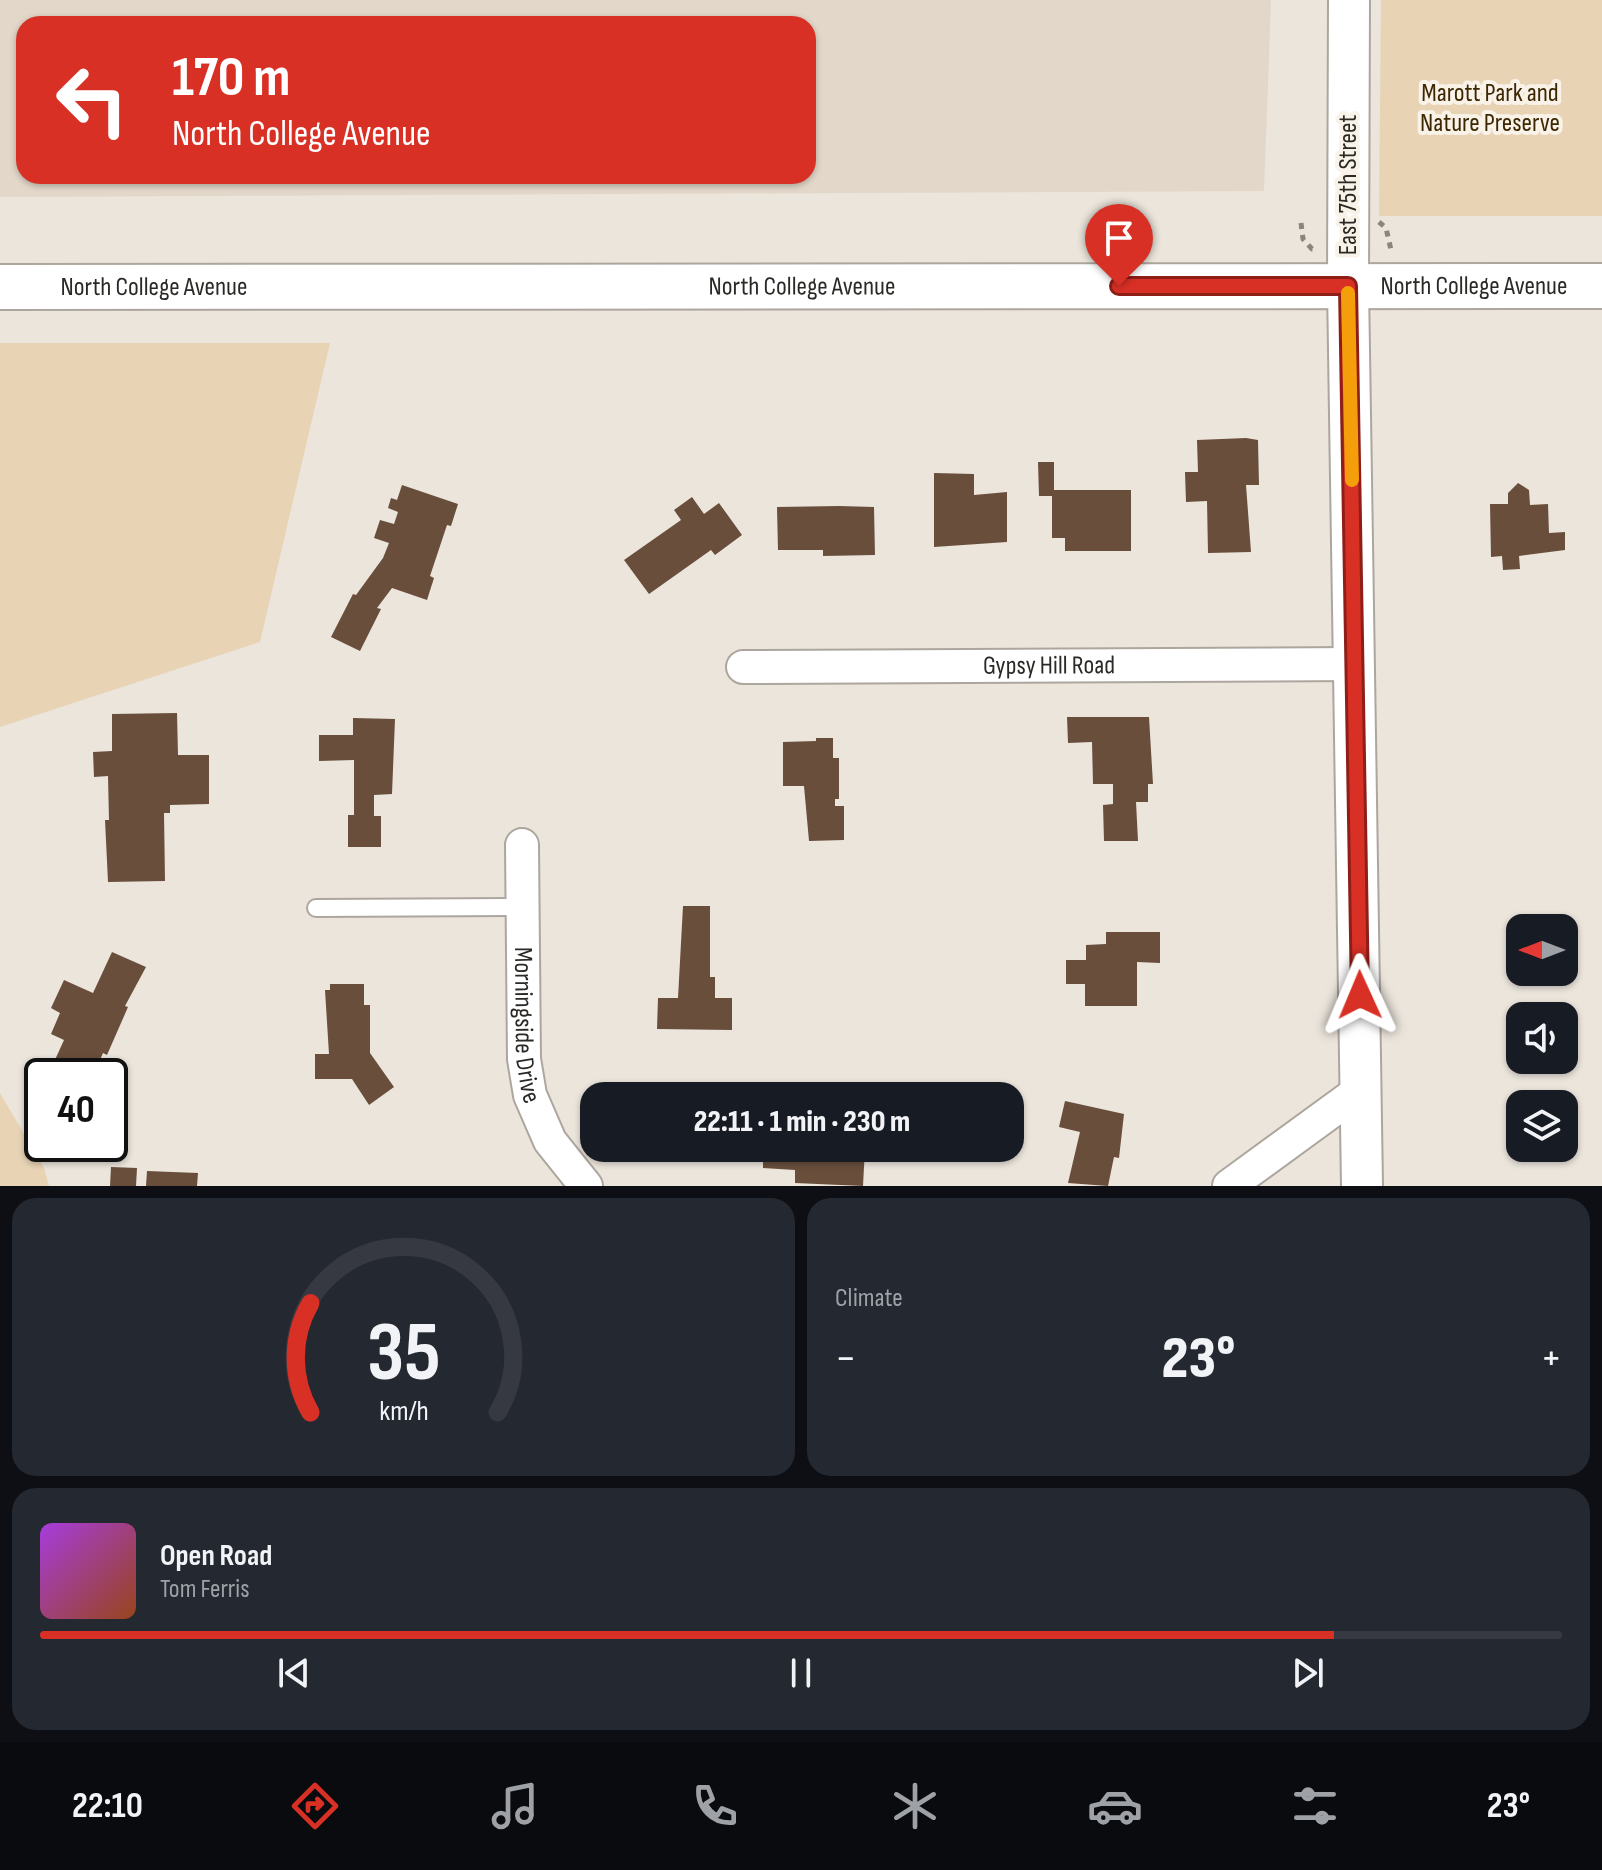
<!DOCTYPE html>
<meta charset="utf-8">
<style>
:root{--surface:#171b24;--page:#242831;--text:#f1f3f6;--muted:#9ea1a6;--line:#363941;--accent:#d93025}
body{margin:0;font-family:"Sofia Sans Condensed",sans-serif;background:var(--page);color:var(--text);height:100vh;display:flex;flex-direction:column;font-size:30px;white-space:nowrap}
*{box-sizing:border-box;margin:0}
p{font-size:26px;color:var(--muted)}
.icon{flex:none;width:44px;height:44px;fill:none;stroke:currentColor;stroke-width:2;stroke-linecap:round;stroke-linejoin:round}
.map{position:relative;height:1186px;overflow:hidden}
.details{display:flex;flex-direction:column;gap:12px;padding:12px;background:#0d0f14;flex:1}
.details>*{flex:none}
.top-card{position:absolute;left:16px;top:16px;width:800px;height:168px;border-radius:24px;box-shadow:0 2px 6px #0004;background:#d93025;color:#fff;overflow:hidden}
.needle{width:52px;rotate:270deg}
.controls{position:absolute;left:1506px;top:914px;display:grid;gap:16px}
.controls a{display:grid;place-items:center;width:72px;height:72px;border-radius:16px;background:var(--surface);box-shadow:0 2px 6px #0004;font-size:40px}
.speed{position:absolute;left:24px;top:1058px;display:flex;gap:16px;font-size:40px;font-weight:700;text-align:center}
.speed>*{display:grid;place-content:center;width:104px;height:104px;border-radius:50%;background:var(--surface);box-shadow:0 2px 6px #0004;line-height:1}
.speed .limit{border:4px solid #111;border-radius:12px;background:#fff;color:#111}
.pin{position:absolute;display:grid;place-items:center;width:68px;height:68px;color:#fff;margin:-82px -34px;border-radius:50% 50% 50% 0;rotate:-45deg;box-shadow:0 0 8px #0007}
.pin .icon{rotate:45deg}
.me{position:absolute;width:88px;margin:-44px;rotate:359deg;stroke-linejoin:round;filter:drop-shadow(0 0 6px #0008)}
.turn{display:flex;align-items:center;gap:28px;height:168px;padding:0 24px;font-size:36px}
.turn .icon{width:104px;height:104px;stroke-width:2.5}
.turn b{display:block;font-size:56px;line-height:68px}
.big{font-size:60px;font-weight:800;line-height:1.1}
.details .widget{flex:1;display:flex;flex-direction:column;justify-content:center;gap:12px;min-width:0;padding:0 28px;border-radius:24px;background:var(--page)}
.details .dial{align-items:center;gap:0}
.dial svg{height:208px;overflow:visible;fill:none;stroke:var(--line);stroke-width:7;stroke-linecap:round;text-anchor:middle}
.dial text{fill:var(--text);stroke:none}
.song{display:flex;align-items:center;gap:24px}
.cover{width:96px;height:96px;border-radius:12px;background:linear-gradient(135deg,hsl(280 70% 55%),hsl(20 70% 35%))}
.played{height:8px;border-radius:4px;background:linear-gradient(90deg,var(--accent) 85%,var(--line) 85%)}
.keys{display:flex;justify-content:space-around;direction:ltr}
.heat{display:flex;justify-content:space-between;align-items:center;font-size:44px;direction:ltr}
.details .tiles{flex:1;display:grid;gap:12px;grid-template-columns:1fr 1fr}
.widget:last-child{grid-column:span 2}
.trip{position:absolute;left:580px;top:1082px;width:444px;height:80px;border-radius:24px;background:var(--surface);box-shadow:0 2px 6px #0004;font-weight:800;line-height:80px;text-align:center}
.dock{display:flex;height:128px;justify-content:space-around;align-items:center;background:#090b0e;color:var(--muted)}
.dock .icon{width:56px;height:56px}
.dock .current{color:var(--accent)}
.dock b{font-size:36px;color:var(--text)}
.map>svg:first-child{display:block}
.built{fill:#e2d7c9;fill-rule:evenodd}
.green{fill:#e8d3b5}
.building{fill:#694e3c}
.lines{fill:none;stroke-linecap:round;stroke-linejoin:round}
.service-casing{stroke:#aca69e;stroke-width:20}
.minor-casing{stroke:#aca69e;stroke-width:36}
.tertiary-casing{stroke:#aca69e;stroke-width:44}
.secondary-casing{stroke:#aca69e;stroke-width:48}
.path{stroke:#89857f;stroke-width:5;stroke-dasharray:6 6;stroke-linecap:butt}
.service{stroke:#fff;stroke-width:16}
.minor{stroke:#fff;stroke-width:32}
.tertiary{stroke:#fff;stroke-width:40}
.secondary{stroke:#fff;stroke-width:44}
.route-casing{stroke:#8d1f18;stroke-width:20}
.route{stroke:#d93025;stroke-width:14}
.slow{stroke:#f59e0b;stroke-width:14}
.labels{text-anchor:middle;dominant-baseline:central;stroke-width:8;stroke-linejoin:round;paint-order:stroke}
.park-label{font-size:26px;fill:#3d2700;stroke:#f8f2e9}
.street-label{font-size:26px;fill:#2b2926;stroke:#f8f2e9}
</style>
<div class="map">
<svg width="1602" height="1186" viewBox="0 0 1602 1186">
<rect width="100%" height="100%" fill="#ebe5dc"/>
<path class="built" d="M0,0H1271L1264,191L0,197ZM24,24H808V176H24Z"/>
<g class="green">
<path d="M1381,0H1602V216H1379Z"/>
<path d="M0,343H330L260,642L0,727Z"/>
<path d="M0,1093L44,1168L49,1186H0Z"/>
</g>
<g class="building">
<path d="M1246,438L1258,440L1259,485H1246L1251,552L1208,553L1207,501L1186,502L1185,472H1198L1197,440Z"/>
<path d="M1038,462H1054V490H1131V551H1065V538H1052V496H1039Z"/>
<path d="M934,473L974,474V495L1007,492V542L934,547Z"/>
<path d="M1518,483L1529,490L1530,505L1548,504L1549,533L1565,532V550L1519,556L1520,569L1503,570L1502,556L1491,557L1490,504H1508V493Z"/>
<path d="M402,485L458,504L451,526L447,525L430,576L434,578L427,600L392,588L377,608L381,609L360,651L331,637L353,594L356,595L383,558L389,543L374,538L380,520L394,524L398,512L388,508L391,498L397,500Z"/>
<path d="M692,497L704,514L719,503L742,535L715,555L711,550L649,594L624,560L681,520L674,510Z"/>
<path d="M839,506L874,507L875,555L823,556V550H778L777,507Z"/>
<path d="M177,713L178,755H209V804L170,805V813H164L165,881L108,882L105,820H109L108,776L94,777L93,752L112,751V714Z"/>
<path d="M1067,717H1149L1153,784H1148V802H1136L1138,841H1104L1103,805L1113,804V784H1093L1092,742L1068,743Z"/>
<path d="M353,718L395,719L392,794L374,795V816H381V847H348V815H354V760L319,761V735H353Z"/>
<path d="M816,738H833V758H839V799H835V806H844V840L809,841L804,786H783V742L816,741Z"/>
<path d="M683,906H710V977H715V998H732V1030L657,1029L658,998H678Z"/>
<path d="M1106,932H1160V963L1137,962V1006H1085V984H1066V960H1086V945L1106,944Z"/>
<path d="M112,952L146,967L125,1006L128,1007L107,1055L103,1053L93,1076H87L54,1062L64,1040L51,1034L60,1013L51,1008L64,980L93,993Z"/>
<path d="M330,984H364V1005H370V1053L394,1087L369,1105L352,1079H315V1054H329L325,990H330Z"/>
<path d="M1065,1101L1124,1114L1119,1158L1114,1157L1108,1186L1068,1183L1080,1132L1059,1127Z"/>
<path d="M745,1148H865L863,1186L795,1183V1170L763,1168V1162L744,1161Z"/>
<path d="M111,1167L137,1168L136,1186H110Z"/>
<path d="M147,1171L198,1173L197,1186H146Z"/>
</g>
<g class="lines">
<defs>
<path id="service" d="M316,908L523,907"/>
<g id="minor">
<path id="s1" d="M743,667L1356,664"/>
<path id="s2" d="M522,845L524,1059L530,1095L550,1141L586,1186"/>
<path d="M1229,1186L1362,1089"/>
</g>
<path id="tertiary" d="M1349,0L1348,286L1362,1186"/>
<g id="secondary">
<path id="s3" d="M0,287L1602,286"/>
</g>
</defs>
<use href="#service" class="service-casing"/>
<use href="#minor" class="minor-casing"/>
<use href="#tertiary" class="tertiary-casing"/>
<use href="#secondary" class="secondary-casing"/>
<g class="path">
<path d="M1379,222L1386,228L1391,250"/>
<path d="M1301,223L1303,239L1312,249H1317"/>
</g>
<use href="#service" class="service"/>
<use href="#minor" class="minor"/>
<use href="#tertiary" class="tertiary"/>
<use href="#secondary" class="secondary"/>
</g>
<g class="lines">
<defs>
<path id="route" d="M1119,286H1348L1360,995"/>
</defs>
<use href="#route" class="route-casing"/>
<use href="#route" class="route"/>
<path class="slow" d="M1348,293L1352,480"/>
</g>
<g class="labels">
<g class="park-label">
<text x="1490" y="93">Marott Park and<tspan x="1490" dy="30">Nature Preserve</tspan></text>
</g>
<g class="street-label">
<text transform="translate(1348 185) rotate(-90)">East 75th Street</text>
<text stroke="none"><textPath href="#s3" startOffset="802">North College Avenue</textPath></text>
<text stroke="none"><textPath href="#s3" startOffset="1474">North College Avenue</textPath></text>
<text stroke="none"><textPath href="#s3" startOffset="154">North College Avenue</textPath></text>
<text stroke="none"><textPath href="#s1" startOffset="306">Gypsy Hill Road</textPath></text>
<text stroke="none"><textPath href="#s2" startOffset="180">Morningside Drive</textPath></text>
</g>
</g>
</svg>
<div class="controls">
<a><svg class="needle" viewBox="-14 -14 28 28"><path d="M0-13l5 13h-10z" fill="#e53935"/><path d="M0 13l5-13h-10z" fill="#9ea1a6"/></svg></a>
<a><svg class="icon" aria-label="sound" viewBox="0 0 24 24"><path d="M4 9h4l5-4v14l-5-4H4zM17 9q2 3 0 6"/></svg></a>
<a><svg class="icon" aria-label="layers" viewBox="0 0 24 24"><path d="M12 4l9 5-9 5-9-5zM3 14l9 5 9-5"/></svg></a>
</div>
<div class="speed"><div class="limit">40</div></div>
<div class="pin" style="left:1119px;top:286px;background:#d93025"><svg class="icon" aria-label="arrive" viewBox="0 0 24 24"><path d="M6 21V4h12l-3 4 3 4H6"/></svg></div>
<svg class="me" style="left:1360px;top:995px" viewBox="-20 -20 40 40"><path d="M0-17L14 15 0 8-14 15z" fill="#d93025" stroke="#fff" stroke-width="4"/></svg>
<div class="trip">22:11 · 1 min · 230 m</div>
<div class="top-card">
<div class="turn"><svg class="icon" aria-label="left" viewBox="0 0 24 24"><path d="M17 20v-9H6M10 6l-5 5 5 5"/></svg><div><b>170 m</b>North College Avenue</div></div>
</div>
</div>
<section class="details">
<div class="tiles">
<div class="widget dial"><svg viewBox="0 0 100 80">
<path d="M14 69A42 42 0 1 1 86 69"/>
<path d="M14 69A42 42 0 0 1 14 27" stroke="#d93025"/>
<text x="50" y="56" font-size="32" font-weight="700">35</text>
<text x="50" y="72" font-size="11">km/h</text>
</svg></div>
<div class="widget"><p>Climate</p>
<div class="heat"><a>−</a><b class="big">23°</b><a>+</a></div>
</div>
<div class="widget">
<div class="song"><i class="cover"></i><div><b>Open Road</b><p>Tom Ferris</p></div></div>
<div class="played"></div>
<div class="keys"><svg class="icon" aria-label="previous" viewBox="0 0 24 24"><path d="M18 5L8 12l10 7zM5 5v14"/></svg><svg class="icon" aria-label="pause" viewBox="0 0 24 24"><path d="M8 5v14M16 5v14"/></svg><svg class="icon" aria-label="next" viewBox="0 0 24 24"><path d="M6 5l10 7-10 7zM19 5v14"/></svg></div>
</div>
</div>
</section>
<nav class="dock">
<b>22:10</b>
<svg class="icon current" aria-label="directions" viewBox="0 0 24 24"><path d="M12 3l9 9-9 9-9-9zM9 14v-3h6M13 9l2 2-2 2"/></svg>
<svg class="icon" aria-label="music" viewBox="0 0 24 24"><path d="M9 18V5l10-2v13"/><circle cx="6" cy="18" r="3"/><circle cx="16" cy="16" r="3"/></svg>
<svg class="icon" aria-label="phone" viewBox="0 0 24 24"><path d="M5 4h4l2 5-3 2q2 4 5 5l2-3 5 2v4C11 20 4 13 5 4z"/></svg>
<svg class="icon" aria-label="climate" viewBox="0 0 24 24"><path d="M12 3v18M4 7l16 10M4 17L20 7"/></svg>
<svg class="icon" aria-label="car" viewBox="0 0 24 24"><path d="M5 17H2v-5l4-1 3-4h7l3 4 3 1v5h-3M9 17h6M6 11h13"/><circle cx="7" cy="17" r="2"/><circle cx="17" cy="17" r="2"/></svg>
<svg class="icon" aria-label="filters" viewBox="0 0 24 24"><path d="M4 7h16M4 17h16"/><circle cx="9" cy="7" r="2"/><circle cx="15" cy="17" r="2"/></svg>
<b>23°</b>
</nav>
